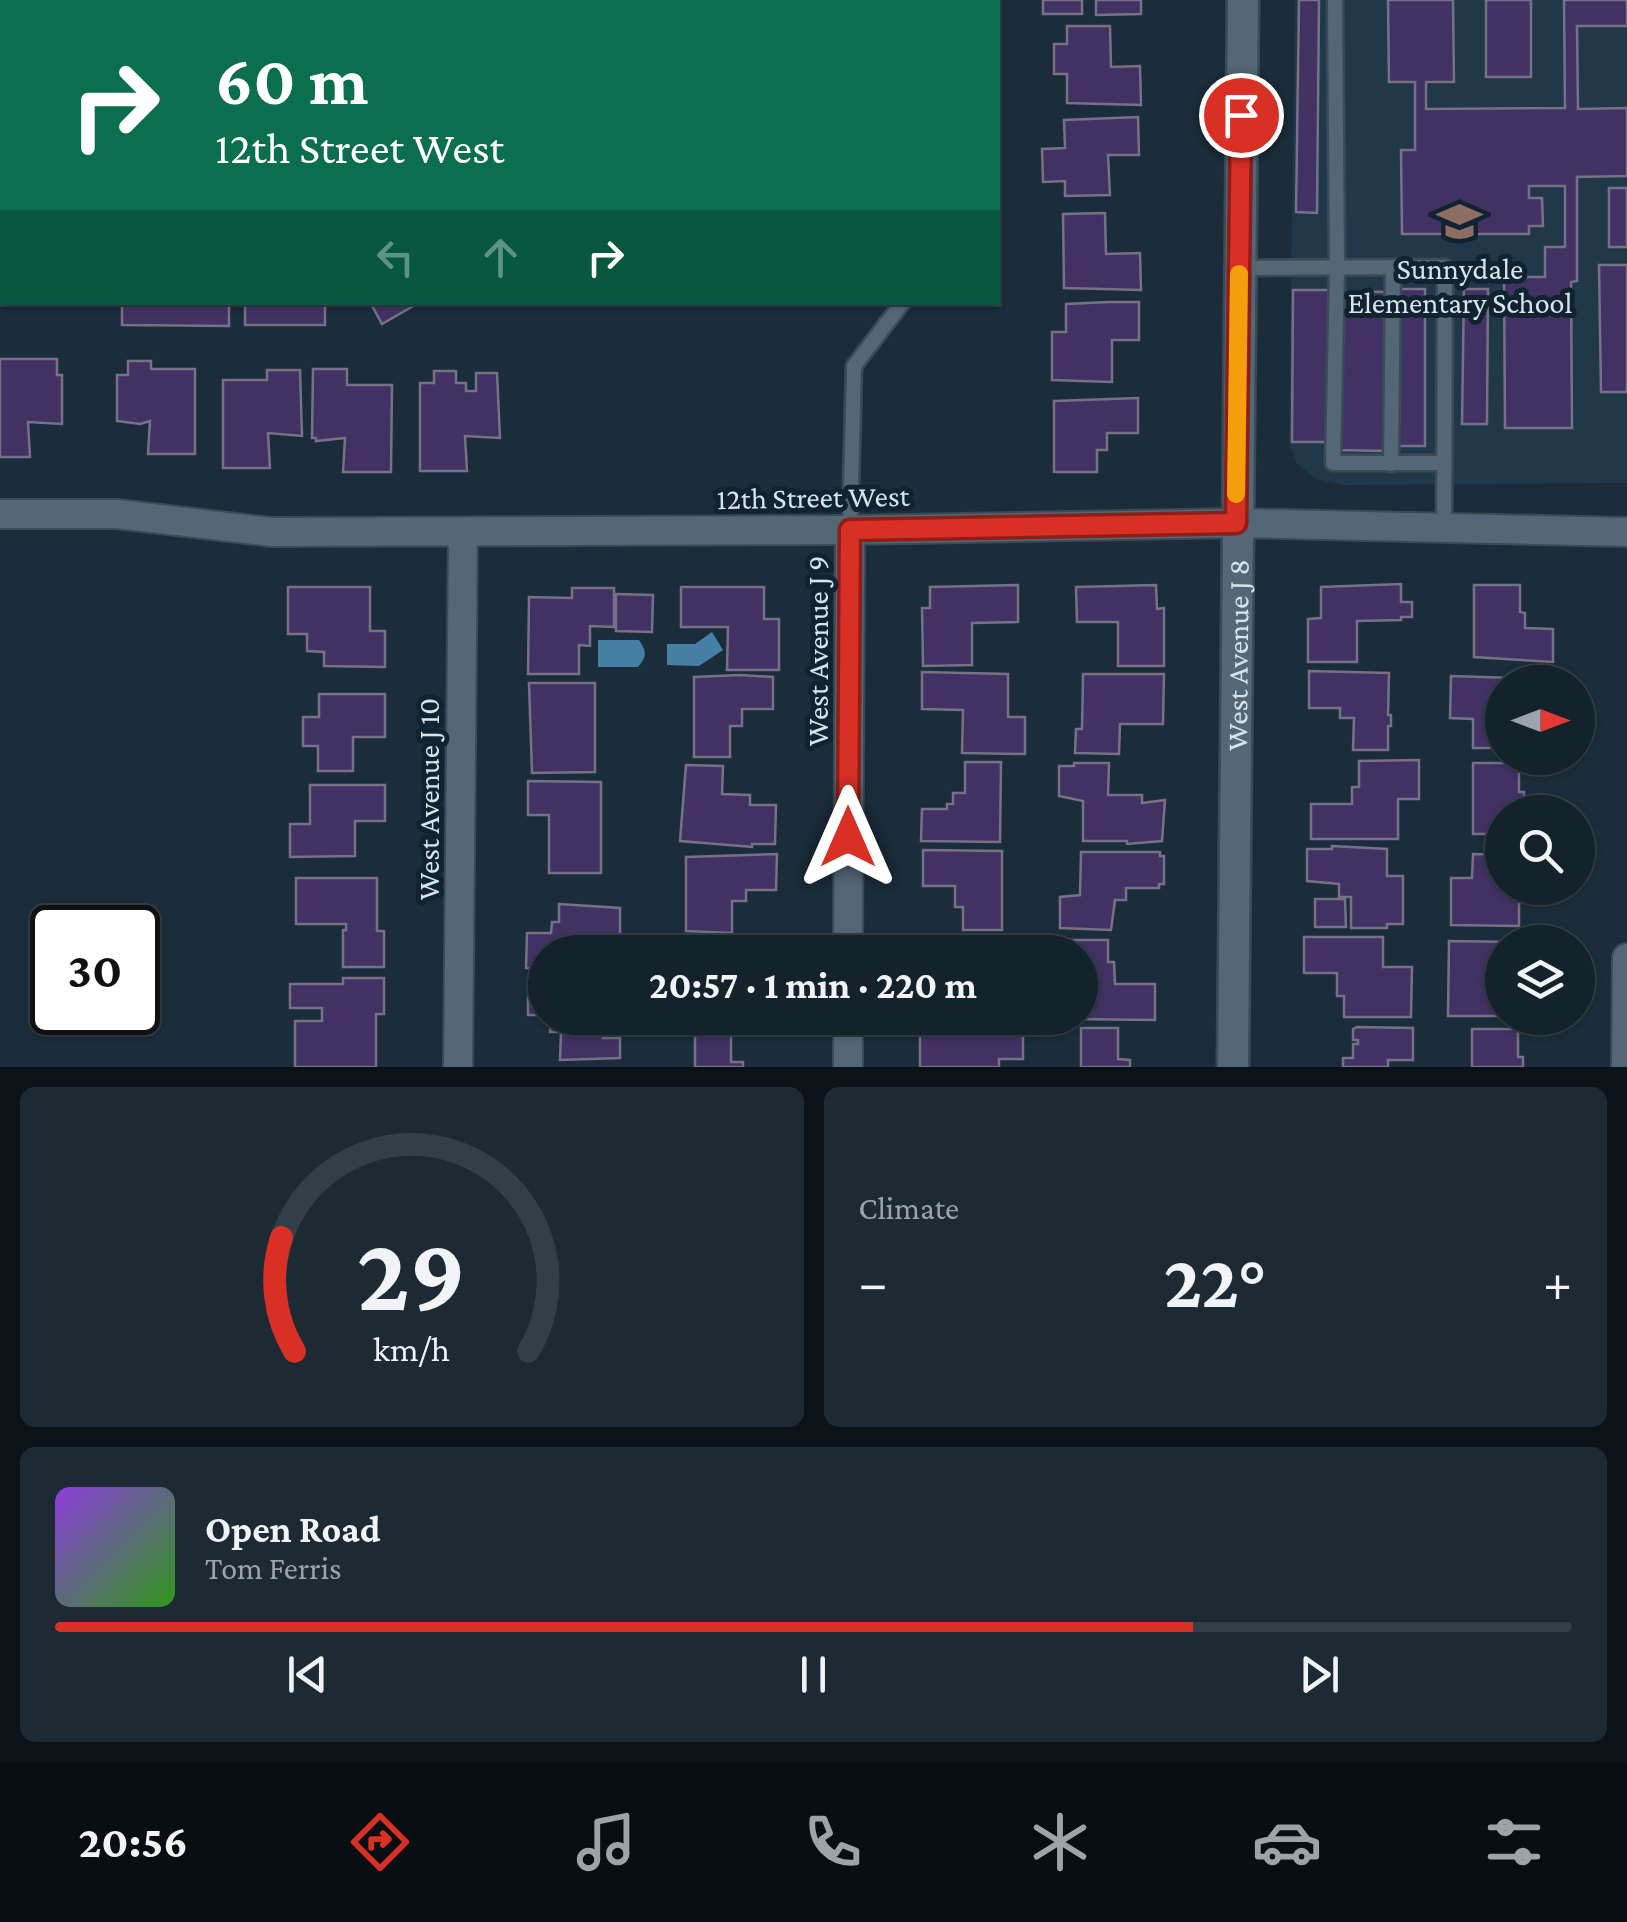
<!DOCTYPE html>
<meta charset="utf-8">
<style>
:root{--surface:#14222c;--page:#1d2a34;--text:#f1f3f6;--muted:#9da4a9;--line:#333f48;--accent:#d93025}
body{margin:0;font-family:"Crimson Pro",serif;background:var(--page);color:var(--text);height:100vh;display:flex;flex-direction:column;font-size:38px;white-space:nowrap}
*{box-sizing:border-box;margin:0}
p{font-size:32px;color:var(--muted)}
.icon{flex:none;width:55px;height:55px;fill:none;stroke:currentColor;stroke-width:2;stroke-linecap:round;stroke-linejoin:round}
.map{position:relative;height:1067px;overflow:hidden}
.details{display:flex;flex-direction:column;gap:20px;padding:20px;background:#0b1318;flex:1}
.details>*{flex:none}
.hud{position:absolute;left:0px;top:0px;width:1000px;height:305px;box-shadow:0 2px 8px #0004,0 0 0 2px var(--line);background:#0b6e4f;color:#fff;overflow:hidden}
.needle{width:65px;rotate:90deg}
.fabs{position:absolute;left:1485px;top:665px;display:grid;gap:20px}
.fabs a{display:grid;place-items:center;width:110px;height:110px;border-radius:50%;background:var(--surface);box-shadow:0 2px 8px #0004,0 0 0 2px var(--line);font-size:50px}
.speed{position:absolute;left:30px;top:905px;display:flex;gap:20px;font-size:50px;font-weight:700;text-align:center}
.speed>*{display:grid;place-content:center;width:130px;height:130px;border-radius:50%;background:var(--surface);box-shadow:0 2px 8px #0004,0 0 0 2px var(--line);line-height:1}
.speed .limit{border:5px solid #111;border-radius:15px;background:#fff;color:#111}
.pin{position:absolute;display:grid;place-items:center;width:85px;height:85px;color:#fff;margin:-42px;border:5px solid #fff;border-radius:50%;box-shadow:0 2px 10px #0007}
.me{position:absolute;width:110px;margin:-55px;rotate:0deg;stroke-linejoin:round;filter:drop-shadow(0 0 8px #0008)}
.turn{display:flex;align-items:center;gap:35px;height:210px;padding:0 50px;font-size:45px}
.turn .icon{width:130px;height:130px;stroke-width:2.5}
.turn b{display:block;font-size:70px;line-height:85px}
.lanes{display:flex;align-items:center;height:95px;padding:0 50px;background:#0003;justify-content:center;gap:50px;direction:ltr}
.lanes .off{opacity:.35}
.big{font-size:75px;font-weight:700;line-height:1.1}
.details .card{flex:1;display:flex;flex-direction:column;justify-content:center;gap:15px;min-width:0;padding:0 35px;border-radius:15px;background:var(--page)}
.details .dial{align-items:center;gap:0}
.dial svg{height:260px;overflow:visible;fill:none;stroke:var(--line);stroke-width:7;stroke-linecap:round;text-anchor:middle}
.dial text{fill:var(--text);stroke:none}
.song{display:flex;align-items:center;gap:30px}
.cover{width:120px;height:120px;border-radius:15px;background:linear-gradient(135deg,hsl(270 70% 55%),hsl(110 70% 35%))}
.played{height:10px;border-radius:5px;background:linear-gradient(90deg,var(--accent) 75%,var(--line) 75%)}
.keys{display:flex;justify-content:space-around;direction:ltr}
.heat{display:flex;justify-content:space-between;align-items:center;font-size:55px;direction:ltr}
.details .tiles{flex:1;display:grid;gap:20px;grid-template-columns:1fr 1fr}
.card:last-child{grid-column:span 2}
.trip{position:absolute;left:528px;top:935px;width:570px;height:100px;border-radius:50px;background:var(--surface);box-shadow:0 2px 8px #0004,0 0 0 2px var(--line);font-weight:700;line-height:100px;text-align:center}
.dock{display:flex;height:160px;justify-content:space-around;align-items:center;background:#080e12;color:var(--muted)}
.dock .icon{width:70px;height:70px}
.dock .on{color:var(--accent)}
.dock b{font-size:45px;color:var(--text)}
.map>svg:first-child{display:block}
.built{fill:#203849}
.water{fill:#4580a4}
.building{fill:#413263;stroke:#767187;stroke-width:2.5}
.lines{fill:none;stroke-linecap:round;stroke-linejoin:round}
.service-casing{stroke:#3b4b56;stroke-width:19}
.minor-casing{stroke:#3b4b56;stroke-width:32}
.tertiary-casing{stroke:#3b4b56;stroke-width:35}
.service{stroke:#536776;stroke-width:14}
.minor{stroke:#536776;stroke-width:28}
.tertiary{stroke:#536776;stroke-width:30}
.route-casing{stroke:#8d1f18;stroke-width:25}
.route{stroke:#d93025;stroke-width:18}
.slow{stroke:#f59e0b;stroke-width:18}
.labels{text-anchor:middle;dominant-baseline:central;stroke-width:10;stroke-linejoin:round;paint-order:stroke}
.poi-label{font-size:30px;fill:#d8e3ec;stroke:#112330}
.street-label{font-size:30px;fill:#d8e3ec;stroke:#112330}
</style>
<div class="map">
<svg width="1627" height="1067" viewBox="0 0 1627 1067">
<rect width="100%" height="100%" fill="#1b2d3a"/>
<path class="built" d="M1295,0H1627V483L1344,485L1317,479L1297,464L1289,442Z"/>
<g class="water">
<path d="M712,632L723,650L699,666L667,665V644H695Z"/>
<path d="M598,640H639C647,652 647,656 638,667H598Z"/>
</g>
<g class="building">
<path d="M48,0H134V2H47Z"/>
<path d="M185,0H264L265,2H179Z"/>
<path d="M305,0H402L304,2Z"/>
<rect x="1043" y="0" width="39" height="14"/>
<path d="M1096,0H1141V14L1096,15Z"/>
<path d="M1299,0H1319L1317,213L1296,212Z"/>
<path d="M1388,0H1453L1454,82H1426V109L1565,108L1564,0H1627V26H1577L1578,109L1627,108V176L1577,177V281L1571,282L1572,428H1505L1504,277H1545V247H1565V186H1529V198H1542L1543,226H1529V234H1402L1401,150H1415V82H1389Z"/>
<rect x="1486" y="0" width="45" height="77"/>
<path d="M1067,26H1110L1111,67L1140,66L1141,105L1067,103V74H1054V44H1067Z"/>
<path d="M2,81V173L0,172Z"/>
<path d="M1138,117L1139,155H1108L1110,195L1065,196V181L1043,182L1042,149L1065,148L1064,120Z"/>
<rect x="1609" y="188" width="18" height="59"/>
<path d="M1105,213L1106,254L1140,253L1141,290L1064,288L1063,214Z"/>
<path d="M1599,265H1627V392H1601Z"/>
<path d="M1395,289H1425V446H1394Z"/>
<path d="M1464,289H1488L1487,424H1462Z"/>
<path d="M1293,290H1329L1328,442H1292Z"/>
<path d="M1338,291L1387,292L1384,451L1337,450Z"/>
<path d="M122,302H229V326L122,325Z"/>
<rect x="245" y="302" width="80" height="23"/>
<path d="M370,302H420L382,324Z"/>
<path d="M1109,302H1139V340H1112V382L1052,380V332H1066V304Z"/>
<path d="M0,359H57V375H62V424L28,422L30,457H0Z"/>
<path d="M128,361H151V369H195V454H148L150,421L140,424L117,421V375H128Z"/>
<path d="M313,369H347V385H392L391,472H343L345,438L316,441V438H312Z"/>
<path d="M267,370H300L302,436L268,433L270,468H223V380H267Z"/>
<path d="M434,371H456V383H466V391H476V373H497L500,438L465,436L467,471H420V383H434Z"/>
<path d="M1138,398V433H1107V450H1097V472H1054V401Z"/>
<path d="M1401,584V602H1412V617H1401V620L1357,621V662H1308V619L1321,618V587Z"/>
<path d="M1018,585V622L972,623V665L923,666L922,608H930V587Z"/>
<path d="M1156,585L1157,609L1164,608V666H1118V622H1077L1076,587Z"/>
<path d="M1474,585H1520V612L1525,613V628L1553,629V662L1474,657Z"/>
<path d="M288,587H370V631H385V667L324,666V652L307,651V634H288Z"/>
<path d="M681,587H764V619H779V670H727L728,627H681Z"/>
<path d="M572,588H614V627L590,626V646L579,645V674H528L529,597L572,598Z"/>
<path d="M616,594L653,595L652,632L616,631Z"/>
<path d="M1309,671L1389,673L1388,715H1391V726H1388V750H1353L1354,718H1340V708H1309Z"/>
<path d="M922,672L1008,674V717H1025V754L962,753L963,710L922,709Z"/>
<path d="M1516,672L1553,673V682H1502V748H1473V719L1450,718L1451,676L1516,678Z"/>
<path d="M1083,674H1164L1163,724H1120L1119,754L1075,753L1076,729H1082Z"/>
<path d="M740,675L773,677V709H742V726H730V757H694V677Z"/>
<path d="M529,683H595V772L532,773Z"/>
<path d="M319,694H385V737H353V771H318V746H303V717H319Z"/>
<path d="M1419,760V799H1398V839H1311V804H1352V787H1359V761Z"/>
<path d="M965,762H1001L1000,842L921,841L922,809H947V804H953V793H965Z"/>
<path d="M1074,763H1109L1108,795H1142V803L1165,800L1162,841L1127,844V841H1083V801L1059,796V766H1074Z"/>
<path d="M1473,763H1519V792H1524V806H1552V812H1502V834H1473Z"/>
<path d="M686,765L723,766L722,794L750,795V805H776L775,844H752V847L680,841Z"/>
<path d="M528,781L601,782V873H549V815H528Z"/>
<path d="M310,785H385V821H355V856L290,857V824H310Z"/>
<path d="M1332,846L1387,849V876H1403V924H1387V928H1351V897H1339V884L1307,881V849H1332Z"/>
<path d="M923,850L1002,851V930H963V907H955V886H923Z"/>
<path d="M1081,852H1160V856H1164V884H1159V888H1126V900H1115L1111,930L1060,928V897L1080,895Z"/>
<path d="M777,854L776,890H746V901H732V933L686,931V857Z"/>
<path d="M1473,854L1502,855V888H1524V897H1519V926L1451,925V878H1472Z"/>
<path d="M296,878H377V931H384V967H343V930H346V924H296Z"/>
<path d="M1315,899H1345L1346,927H1315Z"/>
<path d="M559,904L620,908V937H605V952H545V969L526,968L527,933H551L552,922H559Z"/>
<path d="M1304,937H1383V967H1412L1411,1017H1344V996H1337V973H1304Z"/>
<path d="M1516,937L1553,938V942H1502V1016H1448L1449,941L1516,942Z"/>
<rect x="973" y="940" width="34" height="12"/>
<path d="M1069,940H1108V962H1114L1115,984H1155V1020L1068,1019L1080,1018V952H1069Z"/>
<rect x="685" y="943" width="46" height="9"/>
<path d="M343,978H384V1014H376V1067H295V1021H322V1008H290V984H343Z"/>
<rect x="528" y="982" width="17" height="33"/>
<path d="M551,1018H604L603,1038H620V1058L560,1060L561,1032H550Z"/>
<rect x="686" y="1018" width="87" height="4"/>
<path d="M945,1027L1023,1030V1059H999V1067H920V1030H945Z"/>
<path d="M1357,1027L1413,1028V1060H1388V1067H1343V1058H1353V1044H1358V1040H1353V1029Z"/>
<path d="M1081,1028H1118V1059L1130,1060V1067H1081Z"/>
<path d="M1472,1029H1518V1057H1523V1067H1472Z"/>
<path d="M695,1032H731V1062H743V1067H695Z"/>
</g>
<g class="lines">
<defs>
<g id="service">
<path d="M1335,0L1337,268L1333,463H1444"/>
<path d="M939,2L940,0"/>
<path d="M1239,268L1445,267L1444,528"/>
<path d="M1391,464L1393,267"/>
<path d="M850,530L854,366L903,302"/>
</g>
<g id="minor">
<path d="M445,0V2"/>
<path d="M0,262H2"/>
<path d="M0,514H117L271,532L850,530L1236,523L1627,532"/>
<path d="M848,952L850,530"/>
<path d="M458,1067L463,532"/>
<path d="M848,1067V1018"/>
<path d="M1626,1067L1627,958"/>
</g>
<g id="tertiary">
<path id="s1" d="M1233,1067L1243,0"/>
</g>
</defs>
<use href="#service" class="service-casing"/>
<use href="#minor" class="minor-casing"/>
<use href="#tertiary" class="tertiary-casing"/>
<use href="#service" class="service"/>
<use href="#minor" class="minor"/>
<use href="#tertiary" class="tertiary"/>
</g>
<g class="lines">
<defs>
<path id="route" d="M848,837L850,530L1236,523L1241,115"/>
</defs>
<use href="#route" class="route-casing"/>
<use href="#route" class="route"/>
<path class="slow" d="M1236,494L1239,274"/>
</g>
<defs>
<symbol id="school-bare" viewBox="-9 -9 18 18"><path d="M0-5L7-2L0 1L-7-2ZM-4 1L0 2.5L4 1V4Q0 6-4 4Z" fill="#8d6e63" stroke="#112330" stroke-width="2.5" paint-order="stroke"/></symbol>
</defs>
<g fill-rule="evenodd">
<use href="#school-bare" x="1428" y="190" width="63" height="63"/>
</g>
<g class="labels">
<g class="poi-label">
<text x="1460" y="268">Sunnydale<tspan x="1460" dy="34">Elementary School</tspan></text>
</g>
<g class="street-label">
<text transform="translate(813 497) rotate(-1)">12th Street West</text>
<text transform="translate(817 651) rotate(-90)">West Avenue J 9</text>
<text stroke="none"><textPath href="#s1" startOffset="412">West Avenue J 8</textPath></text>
<text transform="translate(428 799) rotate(-90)">West Avenue J 10</text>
</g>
</g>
</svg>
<div class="fabs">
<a><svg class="needle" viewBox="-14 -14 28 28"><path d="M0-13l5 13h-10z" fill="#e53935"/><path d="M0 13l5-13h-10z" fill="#9da4a9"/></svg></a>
<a><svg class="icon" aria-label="search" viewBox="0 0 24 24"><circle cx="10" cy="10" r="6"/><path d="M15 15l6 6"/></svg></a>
<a><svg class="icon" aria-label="layers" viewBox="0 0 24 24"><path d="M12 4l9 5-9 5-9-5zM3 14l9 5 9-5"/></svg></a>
</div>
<div class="speed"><div class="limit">30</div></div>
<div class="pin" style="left:1241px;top:115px;background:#d93025"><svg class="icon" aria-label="arrive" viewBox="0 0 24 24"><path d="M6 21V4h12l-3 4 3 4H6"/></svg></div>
<svg class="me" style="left:848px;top:837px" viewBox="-20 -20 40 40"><path d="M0-17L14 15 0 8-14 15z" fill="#d93025" stroke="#fff" stroke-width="4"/></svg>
<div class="trip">20:57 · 1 min · 220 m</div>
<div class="hud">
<div class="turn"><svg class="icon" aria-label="right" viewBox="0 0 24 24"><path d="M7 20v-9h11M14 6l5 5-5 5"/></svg><div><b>60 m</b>12th Street West</div></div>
<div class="lanes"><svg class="icon off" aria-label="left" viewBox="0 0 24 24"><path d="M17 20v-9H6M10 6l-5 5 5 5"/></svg><svg class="icon off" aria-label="ahead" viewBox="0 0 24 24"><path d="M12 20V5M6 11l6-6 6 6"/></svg><svg class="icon" aria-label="right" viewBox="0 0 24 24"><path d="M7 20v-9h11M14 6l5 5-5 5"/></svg></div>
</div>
</div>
<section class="details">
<div class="tiles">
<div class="card dial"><svg viewBox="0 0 100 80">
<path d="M14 69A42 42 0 1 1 86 69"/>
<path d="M14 69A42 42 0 0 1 10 34" stroke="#d93025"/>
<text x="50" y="56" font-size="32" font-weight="700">29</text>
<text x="50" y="72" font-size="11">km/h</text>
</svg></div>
<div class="card"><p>Climate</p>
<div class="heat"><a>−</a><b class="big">22°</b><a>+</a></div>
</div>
<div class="card">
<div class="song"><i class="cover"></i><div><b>Open Road</b><p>Tom Ferris</p></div></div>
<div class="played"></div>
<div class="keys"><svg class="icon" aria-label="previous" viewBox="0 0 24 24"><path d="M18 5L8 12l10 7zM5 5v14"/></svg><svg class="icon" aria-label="pause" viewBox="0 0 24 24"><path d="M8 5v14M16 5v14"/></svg><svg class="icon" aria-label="next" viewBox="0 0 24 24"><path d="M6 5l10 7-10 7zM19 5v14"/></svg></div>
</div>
</div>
</section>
<nav class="dock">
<b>20:56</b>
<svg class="icon on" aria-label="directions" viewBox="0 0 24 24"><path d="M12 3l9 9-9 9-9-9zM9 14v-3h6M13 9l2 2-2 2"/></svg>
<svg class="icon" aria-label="music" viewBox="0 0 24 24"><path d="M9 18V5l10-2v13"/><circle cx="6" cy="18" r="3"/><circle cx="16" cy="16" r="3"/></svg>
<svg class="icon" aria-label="phone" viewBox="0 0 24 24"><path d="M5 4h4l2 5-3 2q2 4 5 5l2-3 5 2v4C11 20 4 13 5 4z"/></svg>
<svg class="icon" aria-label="climate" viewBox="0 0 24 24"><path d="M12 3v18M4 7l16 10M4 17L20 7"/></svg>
<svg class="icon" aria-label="car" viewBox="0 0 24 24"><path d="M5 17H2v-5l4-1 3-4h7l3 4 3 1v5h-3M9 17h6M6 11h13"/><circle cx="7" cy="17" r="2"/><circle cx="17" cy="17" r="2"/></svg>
<svg class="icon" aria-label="filters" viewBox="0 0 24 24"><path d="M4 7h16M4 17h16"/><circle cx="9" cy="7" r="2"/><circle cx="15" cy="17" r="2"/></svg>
</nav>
